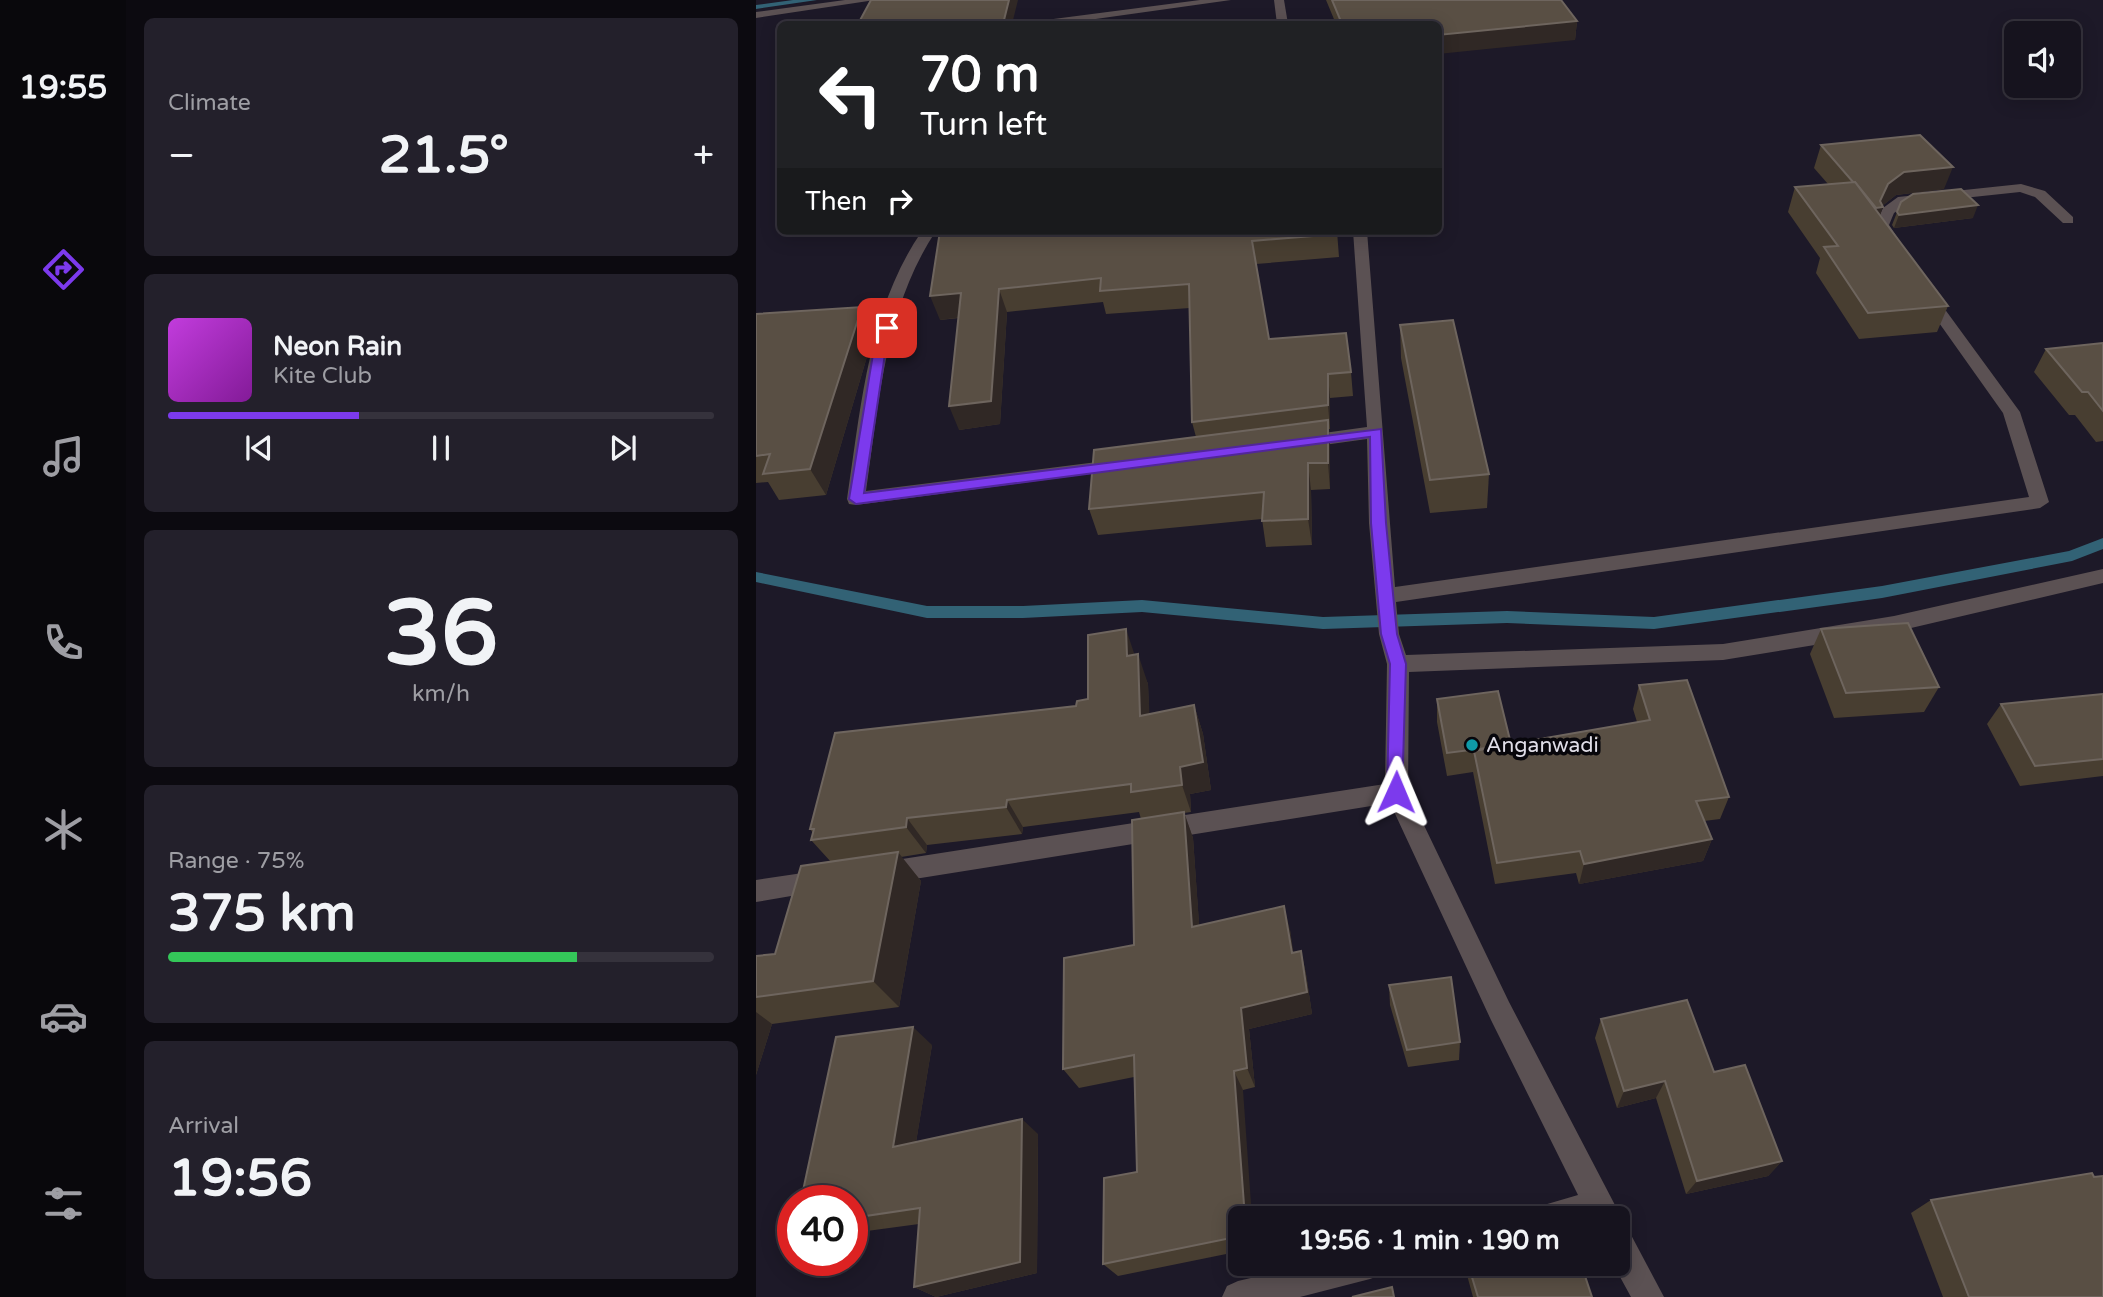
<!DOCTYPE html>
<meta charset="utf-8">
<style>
:root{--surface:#16131e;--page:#23202b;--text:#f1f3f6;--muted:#9e9ea4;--line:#35323c;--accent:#7c3aed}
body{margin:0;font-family:"Varela Round",sans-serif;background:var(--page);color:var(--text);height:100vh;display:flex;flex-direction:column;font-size:26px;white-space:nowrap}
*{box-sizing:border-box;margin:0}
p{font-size:23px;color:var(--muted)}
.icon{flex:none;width:38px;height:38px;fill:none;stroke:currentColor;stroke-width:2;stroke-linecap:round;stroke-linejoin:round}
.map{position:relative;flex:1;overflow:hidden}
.panel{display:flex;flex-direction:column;gap:18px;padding:18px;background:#0c0a10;width:630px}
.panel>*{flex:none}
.hud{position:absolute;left:21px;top:21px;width:665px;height:214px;border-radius:10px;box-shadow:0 4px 18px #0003,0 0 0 2px var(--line);background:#202124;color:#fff;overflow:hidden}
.controls{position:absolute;left:1248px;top:21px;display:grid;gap:14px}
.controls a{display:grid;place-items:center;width:77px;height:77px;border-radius:10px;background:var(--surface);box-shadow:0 4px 18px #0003,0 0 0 2px var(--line);font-size:35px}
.speed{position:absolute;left:21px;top:1185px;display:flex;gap:14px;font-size:35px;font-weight:700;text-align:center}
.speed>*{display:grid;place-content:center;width:91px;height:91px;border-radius:50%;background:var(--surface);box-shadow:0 4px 18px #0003,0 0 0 2px var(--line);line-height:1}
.speed .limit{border:10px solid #d22;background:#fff;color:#111}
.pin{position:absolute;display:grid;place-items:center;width:60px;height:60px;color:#fff;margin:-30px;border-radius:14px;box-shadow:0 4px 10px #0006}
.me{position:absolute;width:77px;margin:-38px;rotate:1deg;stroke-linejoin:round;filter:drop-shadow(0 0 5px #0008)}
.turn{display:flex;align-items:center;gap:24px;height:147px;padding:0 28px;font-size:32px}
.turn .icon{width:91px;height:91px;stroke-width:2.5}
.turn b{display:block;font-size:49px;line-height:60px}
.then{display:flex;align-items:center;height:66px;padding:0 28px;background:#0003;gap:14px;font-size:26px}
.big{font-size:52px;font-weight:700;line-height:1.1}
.panel .tile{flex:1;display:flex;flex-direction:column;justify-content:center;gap:10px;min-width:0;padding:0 24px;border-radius:10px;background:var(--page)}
.panel .dial{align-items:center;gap:0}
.dial b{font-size:91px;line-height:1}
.song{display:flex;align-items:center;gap:21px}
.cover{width:84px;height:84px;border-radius:10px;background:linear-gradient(135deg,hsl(290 70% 55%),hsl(290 70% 35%))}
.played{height:7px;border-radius:4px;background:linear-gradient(90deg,var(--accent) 35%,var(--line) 35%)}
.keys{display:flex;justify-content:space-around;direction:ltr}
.heat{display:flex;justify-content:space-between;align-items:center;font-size:38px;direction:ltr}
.charge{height:10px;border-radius:5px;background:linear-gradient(90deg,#34c759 75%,var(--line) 0)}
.trip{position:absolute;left:472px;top:1206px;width:402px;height:70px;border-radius:10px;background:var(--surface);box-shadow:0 4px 18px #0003,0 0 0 2px var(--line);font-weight:700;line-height:70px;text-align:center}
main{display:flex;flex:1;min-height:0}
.menu{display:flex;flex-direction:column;width:126px;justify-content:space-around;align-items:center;background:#09080c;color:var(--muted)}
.menu .icon{width:49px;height:49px}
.menu .active{color:var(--accent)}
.menu b{font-size:32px;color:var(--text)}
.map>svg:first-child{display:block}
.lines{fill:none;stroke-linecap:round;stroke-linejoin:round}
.stream{fill:#326275;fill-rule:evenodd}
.minor{fill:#5b5153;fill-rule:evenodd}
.wall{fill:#483e31}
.shaded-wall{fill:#302825}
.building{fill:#594f44;stroke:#6e655e;stroke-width:2}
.route{fill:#7c3aed;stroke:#51269a;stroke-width:2}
.culture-dot{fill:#0f9aa8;stroke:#07060b;stroke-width:2.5}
.labels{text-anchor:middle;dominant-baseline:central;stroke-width:7;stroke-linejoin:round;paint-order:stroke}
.poi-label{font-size:21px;fill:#dfdde7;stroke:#07060b;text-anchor:start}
</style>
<main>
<nav class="menu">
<b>19:55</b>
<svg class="icon active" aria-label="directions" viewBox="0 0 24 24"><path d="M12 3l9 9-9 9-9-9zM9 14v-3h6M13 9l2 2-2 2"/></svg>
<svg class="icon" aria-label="music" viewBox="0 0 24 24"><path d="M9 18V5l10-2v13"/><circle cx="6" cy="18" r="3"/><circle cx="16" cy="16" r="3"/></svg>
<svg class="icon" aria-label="phone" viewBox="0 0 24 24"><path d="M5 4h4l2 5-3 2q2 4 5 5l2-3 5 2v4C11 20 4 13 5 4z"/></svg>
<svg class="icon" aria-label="climate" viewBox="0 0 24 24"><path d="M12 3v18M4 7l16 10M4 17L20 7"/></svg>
<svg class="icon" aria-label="car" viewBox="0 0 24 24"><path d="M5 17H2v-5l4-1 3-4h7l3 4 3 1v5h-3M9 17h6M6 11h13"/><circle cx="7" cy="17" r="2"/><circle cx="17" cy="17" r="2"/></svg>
<svg class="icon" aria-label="filters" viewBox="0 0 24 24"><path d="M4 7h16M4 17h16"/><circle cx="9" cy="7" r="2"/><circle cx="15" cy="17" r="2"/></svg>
</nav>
<section class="panel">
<div class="tile"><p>Climate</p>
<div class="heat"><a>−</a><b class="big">21.5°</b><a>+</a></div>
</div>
<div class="tile">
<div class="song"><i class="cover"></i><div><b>Neon Rain</b><p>Kite Club</p></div></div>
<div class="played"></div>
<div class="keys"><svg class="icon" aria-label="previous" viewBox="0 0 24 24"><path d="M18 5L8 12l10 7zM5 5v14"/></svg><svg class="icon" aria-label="pause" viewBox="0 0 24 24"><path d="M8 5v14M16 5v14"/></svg><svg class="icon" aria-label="next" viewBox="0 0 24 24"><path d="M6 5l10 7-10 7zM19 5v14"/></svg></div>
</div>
<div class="tile dial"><b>36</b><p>km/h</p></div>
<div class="tile"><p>Range · 75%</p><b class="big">375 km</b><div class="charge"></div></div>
<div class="tile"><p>Arrival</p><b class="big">19:56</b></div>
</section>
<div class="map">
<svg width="1347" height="1297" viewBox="0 0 1347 1297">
<rect width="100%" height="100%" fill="#1d1928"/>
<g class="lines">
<g class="stream">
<path d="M37,0H61L0,9V5Z"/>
<path d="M1347,538V549L1316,561L1126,598L898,629L751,623L567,629L386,612L267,618H171L0,582V572L171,606H267L386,600L567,617L751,611L898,617L1126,586L1313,551Z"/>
</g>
<g class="minor">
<path d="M89,0H119L0,18V12Z"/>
<path d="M444,0H475L304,24H276L282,21Z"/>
<path d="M518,0H528L532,24H521Z"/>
<path d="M1265,184L1289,191L1317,217V223H1307L1279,197L1264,192L1151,204L1138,213L1133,225L1145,243L1138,247L1133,246L1119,225L1127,208L1142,197Z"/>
<path d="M166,231H180C129,307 123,402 110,491L365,459L374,465L371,469L100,505L93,504L91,499C105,408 112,309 166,231Z"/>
<path d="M597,231H611L639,587L1273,497L1247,413L1164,296L1172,291L1177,293L1264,412L1293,502L1284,508L640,602L643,634L650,655L967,644L1138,616L1347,569V583L1138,632L967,660L653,672L652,792L753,1002L860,1207L864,1218L863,1221V1218H777L781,1207L822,1195L735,1020L634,803L127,884L118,881L115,873L118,865L127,862L629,784L631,664L623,634L613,523L611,439L546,448L537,442L546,436L611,427Z"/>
<path d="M67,870L76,873L79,881L76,889L0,902V880Z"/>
<path d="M863,1229L874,1233L908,1297H875L857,1264H863Z"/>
<path d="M554,1264H629L625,1275L614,1279L544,1297H466L471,1286L482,1281Z"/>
</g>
</g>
<g class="wall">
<path d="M570,0H805L821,21L819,40L682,24H580Z"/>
<path d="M1065,145L1188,189L1140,195L1126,206L1124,215L1192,306L1181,332L1103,339L1060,273L1064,258L1032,212L1039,187L1072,184L1058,168Z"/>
<path d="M1145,202L1217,218L1138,228L1136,225Z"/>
<path d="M184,231H581L583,257L500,264L513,339L595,372L597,396L574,398V429H573L574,446V489L555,490L556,545L510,547L506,519L342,535L333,509L440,437L436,422L434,308L350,314L347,302L251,312L244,424L203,430V318L184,320Z"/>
<path d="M0,314L118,333L70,495L23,500L12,482L0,483Z"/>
<path d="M644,325L733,474L731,508L674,513L645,358Z"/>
<path d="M1347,343V441L1340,442L1319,415H1313L1278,372L1290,349Z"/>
<path d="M1065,629L1183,687L1168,712L1078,718L1054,654Z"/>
<path d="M379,655L392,684L393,714L438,705L447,734L455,790L434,794L435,812L428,813L437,838L443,925L534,930L537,953L545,951L550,974L556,1014L493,1029L499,1087L487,1090L485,1251L362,1276L347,1264L381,1172L378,1077L323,1088L307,1069L378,945L385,819L383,812L267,827L266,834L171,845L170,853L145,857L165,881L143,1007L16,1024L0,1075V956L19,954L75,862L55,840L57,833L54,829L320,706L332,699Z"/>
<path d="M883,685L973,797L964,819L948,821L956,839L947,861L823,884L820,873L739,884L717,772L691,776L681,722V699L755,744L881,722L877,709Z"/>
<path d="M1347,694V776L1264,786L1231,724L1245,704Z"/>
<path d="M633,985L704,1042L703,1060L652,1067L634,1005Z"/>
<path d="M845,1019L958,1072L1026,1161L1012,1176L930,1194L900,1098L861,1108L839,1038Z"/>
<path d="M176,1045L160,1142L282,1134L281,1273L180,1297L158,1287L163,1224L96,1233V1200Z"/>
<path d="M1338,1177L1347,1297H1187L1155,1213L1175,1200Z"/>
<path d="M708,1264H825L836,1297H717Z"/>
</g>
<g class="shaded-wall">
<path d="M253,0H262L256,24H247Z"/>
<path d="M821,21L819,40L682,54V35Z"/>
<path d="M1197,167L1188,189L1140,195L1125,207H1127L1119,230L1112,231L1120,208L1132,184L1148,172Z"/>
<path d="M1222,205L1217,218L1138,228L1143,215Z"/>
<path d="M243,289L251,312L244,424L203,430L193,406Z"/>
<path d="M205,293L214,316L184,320L174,296Z"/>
<path d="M106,307L118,333L70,495L54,469Z"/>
<path d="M572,374L574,398V429L572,405Z"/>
<path d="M572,420L574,446V489L572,463Z"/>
<path d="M552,463L555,490L556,545L552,519Z"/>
<path d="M370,629L380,659L371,656Z"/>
<path d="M382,654L392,684L395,744L384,716Z"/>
<path d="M438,705L447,734L455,790L434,794L435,812L426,785L424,767Z"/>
<path d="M251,800L267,827L266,834L250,807Z"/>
<path d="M428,812L437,838L445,950L436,927Z"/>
<path d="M151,818L171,845L170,853L150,827Z"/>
<path d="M956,839L947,861L823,884L828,864Z"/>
<path d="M142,852L165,881L143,1007L117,981Z"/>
<path d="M528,906L534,930L541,976L536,953Z"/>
<path d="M545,951L550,974L556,1014L493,1029L499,1087L491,1068L485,1008Z"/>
<path d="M0,1012L16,1024L0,1075Z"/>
<path d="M157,1027L176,1045L157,1161L137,1147Z"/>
<path d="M478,1071L487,1090L496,1218H489Z"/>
<path d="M909,1081L900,1098L861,1108L868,1091Z"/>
<path d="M266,1119L282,1134L281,1273L180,1297L158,1287Z"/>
<path d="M1026,1161L1012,1176L930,1194L941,1181Z"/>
</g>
<g class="building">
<path d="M115,0H253L247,24H102Z"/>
<path d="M576,0H805L821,21L682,35V24H586Z"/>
<path d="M1164,135L1197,167L1148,172L1132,184L1124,201L1127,207L1120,208L1099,182H1097L1065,145Z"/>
<path d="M1099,182L1192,306L1112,313L1068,247L1082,246L1039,187Z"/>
<path d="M1205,189L1222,205L1143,215L1141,212L1145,202L1157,194Z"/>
<path d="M184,231H581V234L496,241L513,339L590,333L595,372L572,374V405L436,422L433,284L344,291L345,278L243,289L235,401L193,406L205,293L174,296Z"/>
<path d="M106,307L54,469L7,474L14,454L0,456V314Z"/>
<path d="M697,320L733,474L674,480L644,325Z"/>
<path d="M1347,343V411L1332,392H1326L1290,349Z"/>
<path d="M572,420V463H552V519L506,521L508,492L333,509L338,450Z"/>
<path d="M1152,623L1183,687L1090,693L1065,629Z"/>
<path d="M370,629L371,656L382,654L384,716L438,705L447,762L424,767L426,785L375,792V784L251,800L250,807L151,818L150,827L55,840L58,829H54L79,733L320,706L321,701L332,699V635Z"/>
<path d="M931,680L973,797L940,801L956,839L828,864L824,851L741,863L718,751L746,746L691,753L681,699L742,691L755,744L894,720L883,685Z"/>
<path d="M1347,694V759L1279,766L1245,704Z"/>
<path d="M428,812L436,927L528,906L536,953L545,951L551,992L485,1008L491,1068L478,1071L489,1218H485V1236L347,1264L348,1178L381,1172L378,1055L307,1069L308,958L378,945L376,820Z"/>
<path d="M142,852L117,981L0,997V956L19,954L45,866Z"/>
<path d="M695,977L704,1042L651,1050L633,985Z"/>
<path d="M931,1000L958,1072L989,1065L1026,1161L941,1181L909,1081L868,1091L845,1019Z"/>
<path d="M157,1027L137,1147L266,1119L264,1262L158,1287L164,1208L96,1218V1200H45L80,1037Z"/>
<path d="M1336,1173L1338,1177L1347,1176V1297H1213L1175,1200Z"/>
<path d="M712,1264H825L836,1297H722Z"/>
<path d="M636,1287L638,1297H596Z"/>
</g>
<path class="route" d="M131,325L137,328L129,354L108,493L625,429L630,523L641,634L650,664L646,797L640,799L631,792L634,664L625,634L615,523L614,437L100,504L93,499L117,354L125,328Z"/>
<circle class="culture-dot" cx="716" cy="745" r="7"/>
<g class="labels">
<g class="poi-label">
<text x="730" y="745">Anganwadi</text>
</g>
</g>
</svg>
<div class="controls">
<a><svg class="icon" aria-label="sound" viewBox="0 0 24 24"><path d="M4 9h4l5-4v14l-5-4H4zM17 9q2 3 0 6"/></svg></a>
</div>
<div class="speed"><div class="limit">40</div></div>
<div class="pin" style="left:131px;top:328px;background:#d93025"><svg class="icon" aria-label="arrive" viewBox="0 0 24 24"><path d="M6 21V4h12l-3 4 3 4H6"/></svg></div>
<svg class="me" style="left:640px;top:792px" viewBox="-20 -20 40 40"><path d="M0-17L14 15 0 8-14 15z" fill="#7c3aed" stroke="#fff" stroke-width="4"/></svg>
<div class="trip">19:56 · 1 min · 190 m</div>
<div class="hud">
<div class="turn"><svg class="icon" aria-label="left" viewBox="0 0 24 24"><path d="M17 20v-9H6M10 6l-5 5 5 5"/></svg><div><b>70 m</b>Turn left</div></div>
<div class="then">Then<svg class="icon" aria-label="right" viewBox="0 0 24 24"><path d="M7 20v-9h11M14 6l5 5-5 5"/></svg></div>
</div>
</div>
</main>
